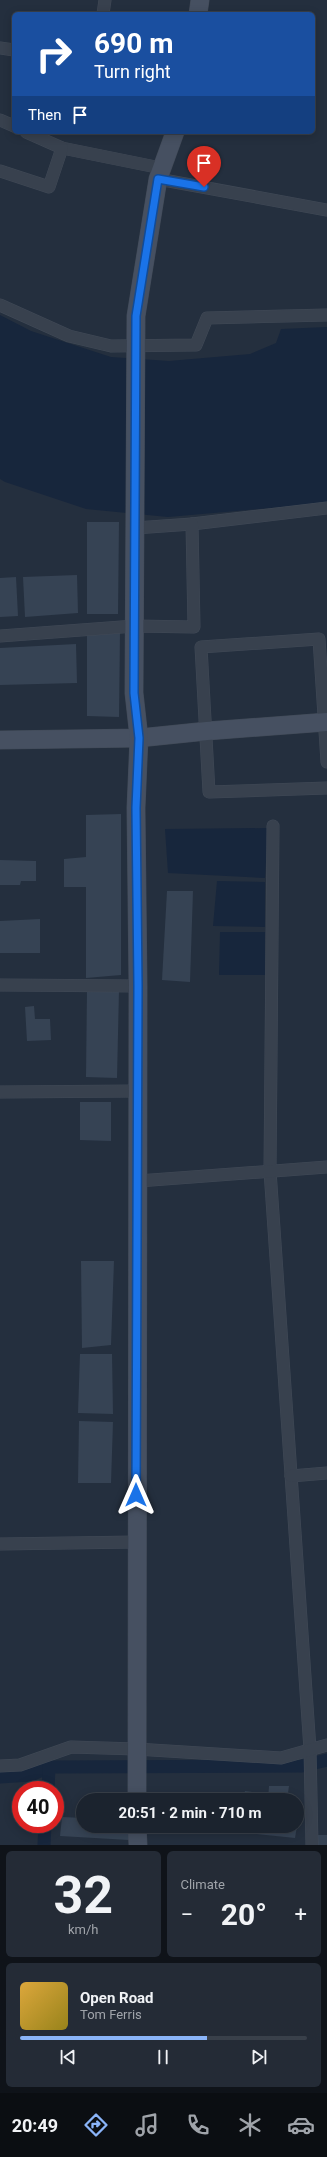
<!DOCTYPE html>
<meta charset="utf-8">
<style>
:root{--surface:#1b232e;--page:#242b36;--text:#f1f3f6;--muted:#a0a4aa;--line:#39404a;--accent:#8ab4f8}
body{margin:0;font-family:Roboto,sans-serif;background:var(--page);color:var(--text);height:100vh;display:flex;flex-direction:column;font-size:15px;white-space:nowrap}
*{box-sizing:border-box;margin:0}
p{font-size:13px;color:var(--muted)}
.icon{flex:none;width:22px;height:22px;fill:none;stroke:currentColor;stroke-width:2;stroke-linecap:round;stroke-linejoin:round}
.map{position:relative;height:1845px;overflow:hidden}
.sheet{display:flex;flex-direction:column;gap:6px;padding:6px;background:#0f1319;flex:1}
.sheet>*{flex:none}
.hud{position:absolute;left:12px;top:12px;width:303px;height:122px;border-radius:6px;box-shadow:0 2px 10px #0003,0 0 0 1px var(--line);background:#1a4fa0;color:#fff;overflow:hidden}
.speed{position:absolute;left:12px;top:1781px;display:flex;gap:8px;font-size:20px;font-weight:700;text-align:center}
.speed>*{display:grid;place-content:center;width:52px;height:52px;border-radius:50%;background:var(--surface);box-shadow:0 2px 10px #0003,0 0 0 1px var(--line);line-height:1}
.speed .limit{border:6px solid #d22;background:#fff;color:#111}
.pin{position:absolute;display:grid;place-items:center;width:34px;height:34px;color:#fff;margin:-41px -17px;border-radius:50% 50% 50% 0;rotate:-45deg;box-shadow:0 0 4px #0007}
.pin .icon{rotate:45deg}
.me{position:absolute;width:44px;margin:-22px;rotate:0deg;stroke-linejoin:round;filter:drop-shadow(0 0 3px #0008)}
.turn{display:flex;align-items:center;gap:14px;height:84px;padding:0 16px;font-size:18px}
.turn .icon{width:52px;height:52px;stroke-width:2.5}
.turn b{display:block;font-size:28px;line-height:34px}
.then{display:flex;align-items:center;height:38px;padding:0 16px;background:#0003;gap:8px;font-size:15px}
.big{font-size:30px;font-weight:700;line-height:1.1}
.sheet .tile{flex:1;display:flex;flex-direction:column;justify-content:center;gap:6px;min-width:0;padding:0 14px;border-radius:6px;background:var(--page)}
.sheet .dial{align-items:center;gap:0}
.dial b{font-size:52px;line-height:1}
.song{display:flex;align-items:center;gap:12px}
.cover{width:48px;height:48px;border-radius:6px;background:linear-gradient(135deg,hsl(40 70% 55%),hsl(50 70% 35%))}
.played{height:4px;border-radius:2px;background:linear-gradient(90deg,var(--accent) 65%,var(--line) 65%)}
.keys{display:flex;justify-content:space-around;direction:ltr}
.heat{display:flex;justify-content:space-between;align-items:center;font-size:22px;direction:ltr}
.sheet .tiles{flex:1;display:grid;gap:6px;grid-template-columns:1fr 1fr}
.tile:last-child{grid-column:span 2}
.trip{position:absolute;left:76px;top:1793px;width:228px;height:40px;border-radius:20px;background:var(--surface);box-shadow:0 2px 10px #0003,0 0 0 1px var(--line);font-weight:700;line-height:40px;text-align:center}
.menu{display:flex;height:64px;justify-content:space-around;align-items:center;background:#0b0e12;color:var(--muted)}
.menu .icon{width:28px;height:28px}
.menu .on{color:var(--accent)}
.menu b{font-size:18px;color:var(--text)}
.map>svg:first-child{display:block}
.water{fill:#17263c}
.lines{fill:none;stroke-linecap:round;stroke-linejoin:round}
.canal{stroke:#17263c;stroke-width:13}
.building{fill:#364354}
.street-casing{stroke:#414a57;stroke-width:13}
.secondary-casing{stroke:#414a57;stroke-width:19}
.street{stroke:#38414e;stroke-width:12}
.secondary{stroke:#465061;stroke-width:18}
.route-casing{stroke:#114b97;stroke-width:10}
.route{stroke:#1a73e8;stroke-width:7}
</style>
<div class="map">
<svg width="327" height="1845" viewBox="0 0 327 1845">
<rect width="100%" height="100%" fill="#242f3e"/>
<g class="water">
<path d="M0,315L31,331L111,357L169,361L250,354L276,343L281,329L327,327V503L168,517L86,509L5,482L0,479Z"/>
<path d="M268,828L265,878L168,873L165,829Z"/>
<path d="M217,881L265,882V927L213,926Z"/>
<path d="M220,932H265V975H219Z"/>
</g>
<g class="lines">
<g class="canal">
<path d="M0,1777L31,1775L49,1767"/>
<path d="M48,1790L49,1767L302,1766L327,1760"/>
<path d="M44,1845L45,1824"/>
</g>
</g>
<g class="building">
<path d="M87,522H119L118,614H87Z"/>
<path d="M77,575L78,613L25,617L23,577Z"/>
<path d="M16,577L18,616L0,617V578Z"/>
<path d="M120,632L119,717L87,716V633Z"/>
<path d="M76,644L77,683L0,685V648Z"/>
<path d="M121,814V975L86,978V887H64V859L86,857V815Z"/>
<path d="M0,860L36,861V881H21L20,885H0Z"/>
<path d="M167,891H193L190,982L162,980Z"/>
<path d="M40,919V953H0V921Z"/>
<path d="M87,990H119L117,1078L86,1077Z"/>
<path d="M34,1006L35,1019H50L51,1040L27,1041L25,1007Z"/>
<path d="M80,1102H111V1141L80,1140Z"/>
<path d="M81,1261H114L111,1345L82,1348Z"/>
<path d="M80,1354H112L113,1414L78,1413Z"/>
<path d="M79,1421L113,1422L111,1483H78Z"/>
<path d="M269,1786H289L287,1800H268Z"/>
<path d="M245,1791L260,1793L259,1800H238L243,1799Z"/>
<path d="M62,1817L83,1818V1826H129V1840L60,1836Z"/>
<path d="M207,1826H297L295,1838L207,1829Z"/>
<rect x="317" y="1835" width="10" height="10"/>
</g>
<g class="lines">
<defs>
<g id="street">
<path d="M103,14L105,0"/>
<path d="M0,48L14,50"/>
<path d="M0,120L14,126"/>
<path d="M62,148L161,168"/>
<path d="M0,171L49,187L62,148L26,132"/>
<path d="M158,179L327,210"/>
<path d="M0,305L69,336L111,346L196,345L207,318L327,315"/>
<path d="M192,524L327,508"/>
<path d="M0,636L135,626L194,627L192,524L135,528"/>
<path d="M327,762L319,639L201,647L209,792L327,788"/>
<path d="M273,826L270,1171L310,1749L312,1845"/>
<path d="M0,985L138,986"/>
<path d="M0,1092L137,1091"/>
<path d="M138,1181L327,1167"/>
<path d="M291,1476L327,1473"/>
<path d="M0,1544L136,1542"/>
<path d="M0,1766L20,1765L71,1747L136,1749L281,1758L327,1745"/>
</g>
<g id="secondary">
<path d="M198,14L200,0"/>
<path d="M0,740L139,738L207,731L327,722"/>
<path d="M137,1800L138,986L136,808L139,738L134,693L136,316L158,179L175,132"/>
<path d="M137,1826L138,1845"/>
</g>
</defs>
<use href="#street" class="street-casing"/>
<use href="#secondary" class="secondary-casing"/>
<use href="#street" class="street"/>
<use href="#secondary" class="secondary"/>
</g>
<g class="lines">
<defs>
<path id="route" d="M136,1495L138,986L136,808L139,738L134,693L136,316L158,179L204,187"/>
</defs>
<use href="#route" class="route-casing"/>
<use href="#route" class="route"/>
</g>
</svg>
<div class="speed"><div class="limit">40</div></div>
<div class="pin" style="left:204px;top:187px;background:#d93025"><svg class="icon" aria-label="arrive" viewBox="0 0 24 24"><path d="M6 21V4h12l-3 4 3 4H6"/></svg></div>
<svg class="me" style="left:136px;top:1495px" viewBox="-20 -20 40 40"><path d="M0-17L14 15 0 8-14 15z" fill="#1a73e8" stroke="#fff" stroke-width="4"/></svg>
<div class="trip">20:51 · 2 min · 710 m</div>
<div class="hud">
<div class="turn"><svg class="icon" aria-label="right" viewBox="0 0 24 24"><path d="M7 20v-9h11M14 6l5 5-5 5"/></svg><div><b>690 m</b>Turn right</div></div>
<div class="then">Then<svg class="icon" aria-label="arrive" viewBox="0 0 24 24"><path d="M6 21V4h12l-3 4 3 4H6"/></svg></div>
</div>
</div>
<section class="sheet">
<div class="tiles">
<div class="tile dial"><b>32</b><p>km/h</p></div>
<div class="tile"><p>Climate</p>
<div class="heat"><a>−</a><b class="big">20°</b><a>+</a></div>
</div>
<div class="tile">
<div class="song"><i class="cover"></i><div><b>Open Road</b><p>Tom Ferris</p></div></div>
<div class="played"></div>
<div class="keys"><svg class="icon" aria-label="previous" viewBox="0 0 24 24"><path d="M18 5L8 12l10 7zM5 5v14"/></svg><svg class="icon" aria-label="pause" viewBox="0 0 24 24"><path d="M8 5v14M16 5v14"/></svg><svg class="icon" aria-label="next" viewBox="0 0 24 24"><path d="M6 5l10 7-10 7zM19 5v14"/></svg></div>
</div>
</div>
</section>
<nav class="menu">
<b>20:49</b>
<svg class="icon on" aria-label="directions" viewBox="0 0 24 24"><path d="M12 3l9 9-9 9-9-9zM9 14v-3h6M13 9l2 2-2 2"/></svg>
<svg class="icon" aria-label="music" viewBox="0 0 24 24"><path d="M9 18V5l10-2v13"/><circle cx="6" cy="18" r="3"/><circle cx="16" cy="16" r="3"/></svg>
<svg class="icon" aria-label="phone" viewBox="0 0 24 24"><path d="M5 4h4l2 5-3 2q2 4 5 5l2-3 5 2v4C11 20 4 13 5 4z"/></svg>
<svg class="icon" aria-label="climate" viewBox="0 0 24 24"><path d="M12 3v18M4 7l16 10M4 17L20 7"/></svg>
<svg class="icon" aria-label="car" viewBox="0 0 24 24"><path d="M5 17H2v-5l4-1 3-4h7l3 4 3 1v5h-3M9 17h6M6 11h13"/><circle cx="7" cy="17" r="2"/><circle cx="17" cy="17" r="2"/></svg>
</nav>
